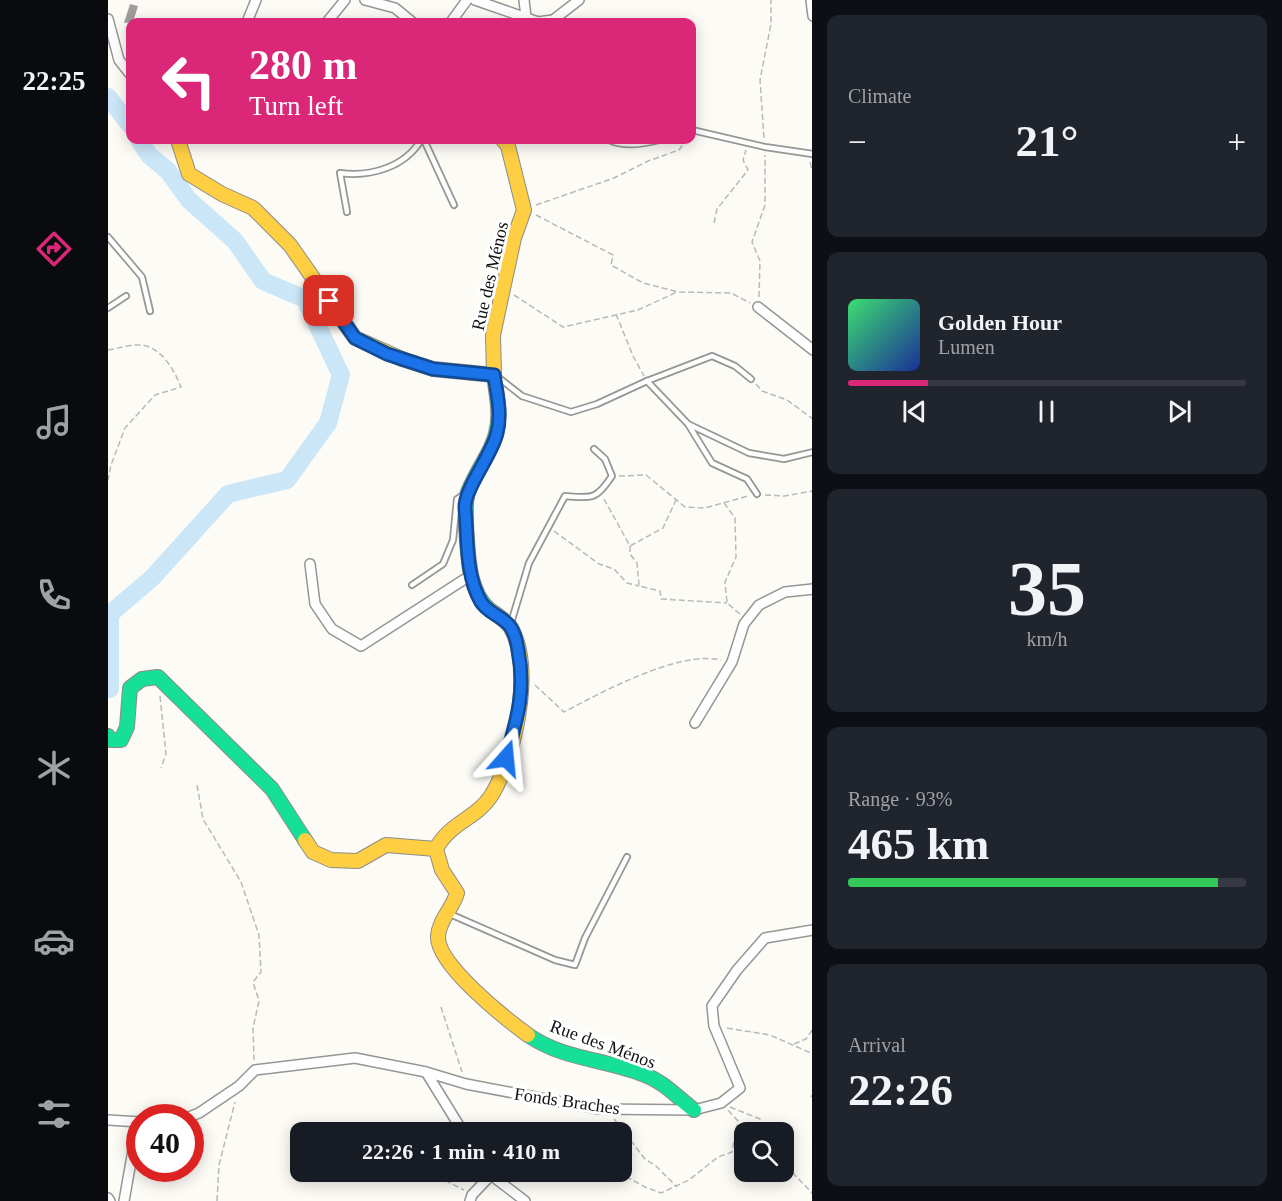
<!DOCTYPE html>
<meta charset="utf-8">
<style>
:root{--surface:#171b24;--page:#20242c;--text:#f1f3f6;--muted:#9ea1a6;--line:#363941;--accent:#db2777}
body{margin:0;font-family:Georgia,serif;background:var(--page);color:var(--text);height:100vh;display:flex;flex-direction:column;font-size:22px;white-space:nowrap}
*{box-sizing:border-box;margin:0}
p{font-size:20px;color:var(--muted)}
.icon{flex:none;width:33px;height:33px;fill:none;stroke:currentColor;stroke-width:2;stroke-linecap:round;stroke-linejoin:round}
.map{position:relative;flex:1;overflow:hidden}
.sheet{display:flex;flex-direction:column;gap:15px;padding:15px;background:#0d0f14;width:470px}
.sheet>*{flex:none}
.guide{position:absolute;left:18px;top:18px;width:570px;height:126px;border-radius:12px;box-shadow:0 3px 15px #0003;background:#db2777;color:#fff;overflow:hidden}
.buttons{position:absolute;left:626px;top:1122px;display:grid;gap:12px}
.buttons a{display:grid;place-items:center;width:60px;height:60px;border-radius:12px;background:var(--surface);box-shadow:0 3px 15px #0003;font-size:30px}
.speed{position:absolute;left:18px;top:1104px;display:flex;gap:12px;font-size:30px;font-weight:700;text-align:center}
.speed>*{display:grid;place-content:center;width:78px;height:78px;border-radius:50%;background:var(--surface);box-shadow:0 3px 15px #0003;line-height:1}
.speed .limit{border:9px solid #d22;background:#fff;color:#111}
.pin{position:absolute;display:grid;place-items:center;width:51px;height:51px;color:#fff;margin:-26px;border-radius:12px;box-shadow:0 3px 9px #0006}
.me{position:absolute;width:66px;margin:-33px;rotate:18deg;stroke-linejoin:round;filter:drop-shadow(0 0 4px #0008)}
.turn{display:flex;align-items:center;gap:21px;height:126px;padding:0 24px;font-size:27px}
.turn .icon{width:78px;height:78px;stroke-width:2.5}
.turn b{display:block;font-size:42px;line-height:51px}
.big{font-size:45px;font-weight:700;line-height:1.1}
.sheet .widget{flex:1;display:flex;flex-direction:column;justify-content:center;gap:9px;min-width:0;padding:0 21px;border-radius:12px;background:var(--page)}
.sheet .dial{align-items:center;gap:0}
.dial b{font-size:78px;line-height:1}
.song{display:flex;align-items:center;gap:18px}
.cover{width:72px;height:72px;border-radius:9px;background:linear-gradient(135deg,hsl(140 70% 55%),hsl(230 70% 35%))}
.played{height:6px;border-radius:3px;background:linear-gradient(90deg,var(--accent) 20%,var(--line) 20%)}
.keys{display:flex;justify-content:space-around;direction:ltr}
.heat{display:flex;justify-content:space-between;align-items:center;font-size:33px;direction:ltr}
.charge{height:9px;border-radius:4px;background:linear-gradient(90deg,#34c759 93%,var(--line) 0)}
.trip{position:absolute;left:182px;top:1122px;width:342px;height:60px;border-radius:12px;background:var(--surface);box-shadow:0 3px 15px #0003;font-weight:700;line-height:60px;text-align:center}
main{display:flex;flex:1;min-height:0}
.tabs{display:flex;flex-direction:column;width:108px;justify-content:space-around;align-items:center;background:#090b0e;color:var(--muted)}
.tabs .icon{width:42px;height:42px}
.tabs .on{color:var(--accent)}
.tabs b{font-size:27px;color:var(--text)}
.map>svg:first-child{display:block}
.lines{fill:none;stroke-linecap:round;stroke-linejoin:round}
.river{stroke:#cbe6f7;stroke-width:18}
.building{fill:#a09e9b}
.lane-casing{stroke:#969694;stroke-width:8}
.street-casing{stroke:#969694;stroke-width:12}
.fast-casing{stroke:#8d8c8a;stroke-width:16}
.slow-casing{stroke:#8d8c8a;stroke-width:16}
.jam-casing{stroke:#8d8c8a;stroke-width:16}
.path{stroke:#b9b9b8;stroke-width:1.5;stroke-dasharray:6 3;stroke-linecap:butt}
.lane{stroke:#fffefe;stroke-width:4.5}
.street{stroke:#fffefe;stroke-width:9}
.fast{stroke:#16e098;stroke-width:14}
.slow{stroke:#ffcf43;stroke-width:14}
.jam{stroke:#f24e42;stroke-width:14}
.route-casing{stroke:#114b97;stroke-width:15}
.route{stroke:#1a73e8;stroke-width:10}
.labels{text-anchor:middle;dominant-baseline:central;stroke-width:6;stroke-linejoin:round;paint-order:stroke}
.street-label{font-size:18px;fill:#101010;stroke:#fff}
</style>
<main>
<nav class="tabs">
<b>22:25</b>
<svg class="icon on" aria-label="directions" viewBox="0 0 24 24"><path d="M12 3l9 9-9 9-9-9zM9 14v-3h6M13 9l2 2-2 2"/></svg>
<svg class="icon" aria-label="music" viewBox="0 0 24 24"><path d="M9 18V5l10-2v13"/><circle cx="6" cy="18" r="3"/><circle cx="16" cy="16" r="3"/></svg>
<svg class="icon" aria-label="phone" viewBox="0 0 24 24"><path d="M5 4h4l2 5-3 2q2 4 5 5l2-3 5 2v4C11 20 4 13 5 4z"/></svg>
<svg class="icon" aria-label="climate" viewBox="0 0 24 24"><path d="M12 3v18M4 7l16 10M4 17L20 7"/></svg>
<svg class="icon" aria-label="car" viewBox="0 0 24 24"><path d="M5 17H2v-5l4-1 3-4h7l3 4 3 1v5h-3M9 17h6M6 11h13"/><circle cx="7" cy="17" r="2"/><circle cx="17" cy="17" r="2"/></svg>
<svg class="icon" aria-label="filters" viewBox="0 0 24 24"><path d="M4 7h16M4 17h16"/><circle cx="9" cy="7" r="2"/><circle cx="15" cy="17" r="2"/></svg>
</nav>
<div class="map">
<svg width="705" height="1201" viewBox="0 0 705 1201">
<rect width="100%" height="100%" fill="#fcfbf6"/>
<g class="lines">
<g class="river">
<path d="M0,97L22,125"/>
<path d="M2,689V614L44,578L120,494L179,480L220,423L233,375L197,299L155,281L127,241L81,200L60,171L41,155L31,140"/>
</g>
</g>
<path class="building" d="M22,4L30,6L25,22L16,23Z"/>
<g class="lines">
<defs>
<g id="lane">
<path d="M584,130L657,147L705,154"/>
<path d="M316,140L346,205"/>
<path d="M501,140C515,147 536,144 551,140"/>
<path d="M239,212L232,173C263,177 297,167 313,140"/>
<path d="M0,237L34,277L42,311"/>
<path d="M0,308L18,296"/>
<path d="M391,378L414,396L463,412L489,404L539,381L604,356L627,366L643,379"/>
<path d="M539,381L580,424L641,453L676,459L705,452"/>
<path d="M580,424L604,463L639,479L649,494"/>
<path d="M304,585L335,564L345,540L349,499L355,495"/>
<path d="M403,623L421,563L457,496C485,498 488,500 504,476L497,459L486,449"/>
<path d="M342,914L447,960L467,965L477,938L519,857"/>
</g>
<g id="street">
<path d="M257,0L287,8L304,22"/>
<path d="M367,0L430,22L445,20L471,0"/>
<path d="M416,0L418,17"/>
<path d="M703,0L705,16"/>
<path d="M0,19L11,60L22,74"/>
<path d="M139,22L148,0"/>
<path d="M219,22L237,0"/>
<path d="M343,22L359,0"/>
<path d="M650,307L705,350"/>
<path d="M202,564L207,604L224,629L253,646L363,575"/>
<path d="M587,723L624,662L636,624L651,605L677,592L705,589"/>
<path d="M318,1072L355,1132"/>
<path d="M78,1118L91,1113L131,1086L147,1070L247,1058L318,1072L358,1084L491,1109L586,1110L613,1103L632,1088L606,1026L604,1006L629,970L657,938L705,930"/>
<path d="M0,1120L32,1122"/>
<path d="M379,1172L417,1201"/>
<path d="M0,1198L2,1201"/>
<path d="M16,1201L30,1122"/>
<path d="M362,1201L364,1195L382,1176"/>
</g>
<g id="fast">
<path d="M382,610C372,602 366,588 363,575C360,559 355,506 360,492C375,455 396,443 389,397"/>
<path d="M0,736L3,740H13L19,727L22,688L34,679L50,677L164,789L197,840"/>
<path d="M420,1035C456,1060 498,1059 537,1075C556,1082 570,1098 586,1110"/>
</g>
<g id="slow">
<path d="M70,140L81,174L114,194L145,208L182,245L247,338L294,359"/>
<path d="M389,397L386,375L385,335L406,238L416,210L400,146L395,140"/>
<path d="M382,610C389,615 399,621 403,628C426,669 407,758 383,796C368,819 341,823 328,849L334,870L349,893C345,908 331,920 330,936C328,964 398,1019 420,1035"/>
<path d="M197,840L205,852L223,860L250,861L278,845L328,849"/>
</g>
<path id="jam" d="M294,359L325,369L386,375"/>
</defs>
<use href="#lane" class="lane-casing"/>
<use href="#street" class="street-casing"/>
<use href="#fast" class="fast-casing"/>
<use href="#slow" class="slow-casing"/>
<use href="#jam" class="jam-casing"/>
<g class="path">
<path d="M656,138L652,80L663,24V0"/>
<path d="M702,162L705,173"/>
<path d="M428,205L506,178L540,161L571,150L578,140"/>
<path d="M428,215L505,255L503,265L535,283L570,292L623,293L642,303"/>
<path d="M606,223L609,209L640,170L635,160L638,150"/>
<path d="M406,295L455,327L530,310L569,292"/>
<path d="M651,297L652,261L644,242L657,205V155"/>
<path d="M508,314L525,356L536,376"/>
<path d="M0,350C9,349 19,345 28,345C51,343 66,369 73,387L47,395L17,428L3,465L0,480"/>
<path d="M648,384L654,391L679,400L705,419"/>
<path d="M511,476L538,475L577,507L597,508L640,496"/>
<path d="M657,495L676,496L705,491"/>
<path d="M496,499L522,546L555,528L568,500"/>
<path d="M616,503L627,518L628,557L617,582L619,603L632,614"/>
<path d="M446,531L491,564L506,569L519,583L531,586"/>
<path d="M522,546V554L529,563L531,586L552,591L553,599L619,603"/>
<path d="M427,685L456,712C494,692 571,650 613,660"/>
<path d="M52,696L58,754L53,768"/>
<path d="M89,785L95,819L133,882L151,935L153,972L145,982L151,1001L145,1028L146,1060"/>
<path d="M333,1007L354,1072"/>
<path d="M619,1028L662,1035L705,1054"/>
<path d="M686,1044L698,1039L705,1029"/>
<path d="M703,1097L705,1094"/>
<path d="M622,1107L652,1119L660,1132"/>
<path d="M506,1119L537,1159L548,1166L569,1187"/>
<path d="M675,1157L683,1171L705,1194"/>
<path d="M321,1172L356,1190"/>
<path d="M510,1172L537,1187L553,1193L581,1180L610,1157L624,1152L630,1121L619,1109"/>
<path d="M109,1201L111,1165L127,1102"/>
</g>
<use href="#lane" class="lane"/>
<use href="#street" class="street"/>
<use href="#fast" class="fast"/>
<use href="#slow" class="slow"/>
<use href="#jam" class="jam"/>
</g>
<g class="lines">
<defs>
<path id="route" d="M221,301L247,338L279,354L325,369L386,375C389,394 394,414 389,433C384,455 356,489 357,508C360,539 357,574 373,602C379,612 393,616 401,625C406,631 409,643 410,650C418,691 409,719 398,758"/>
</defs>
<use href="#route" class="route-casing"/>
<use href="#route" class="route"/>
</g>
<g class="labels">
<g class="street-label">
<text transform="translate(382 276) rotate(-77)">Rue des Ménos</text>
<text transform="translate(495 1044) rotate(20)">Rue des Ménos</text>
<text transform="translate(459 1101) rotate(8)">Fonds Braches</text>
</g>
</g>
</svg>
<div class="buttons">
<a><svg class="icon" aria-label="search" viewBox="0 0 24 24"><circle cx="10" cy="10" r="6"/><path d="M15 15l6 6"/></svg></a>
</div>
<div class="speed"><div class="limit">40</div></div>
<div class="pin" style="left:221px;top:301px;background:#d93025"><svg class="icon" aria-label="arrive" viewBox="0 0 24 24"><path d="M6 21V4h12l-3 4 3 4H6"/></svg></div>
<svg class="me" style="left:398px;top:758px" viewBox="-20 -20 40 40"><path d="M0-17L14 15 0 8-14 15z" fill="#1a73e8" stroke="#fff" stroke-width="4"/></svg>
<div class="trip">22:26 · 1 min · 410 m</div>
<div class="guide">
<div class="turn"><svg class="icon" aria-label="left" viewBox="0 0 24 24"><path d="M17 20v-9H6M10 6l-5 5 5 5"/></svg><div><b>280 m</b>Turn left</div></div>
</div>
</div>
<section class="sheet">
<div class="widget"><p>Climate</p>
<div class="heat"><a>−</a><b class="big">21°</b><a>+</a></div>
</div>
<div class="widget">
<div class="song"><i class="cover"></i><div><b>Golden Hour</b><p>Lumen</p></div></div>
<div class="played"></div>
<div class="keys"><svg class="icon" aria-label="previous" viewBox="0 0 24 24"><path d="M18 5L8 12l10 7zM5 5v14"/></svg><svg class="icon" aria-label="pause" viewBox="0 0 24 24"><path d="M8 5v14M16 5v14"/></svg><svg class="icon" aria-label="next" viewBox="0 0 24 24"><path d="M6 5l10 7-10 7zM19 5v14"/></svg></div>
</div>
<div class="widget dial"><b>35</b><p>km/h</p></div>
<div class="widget"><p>Range · 93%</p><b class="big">465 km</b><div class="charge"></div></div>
<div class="widget"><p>Arrival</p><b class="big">22:26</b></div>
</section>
</main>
